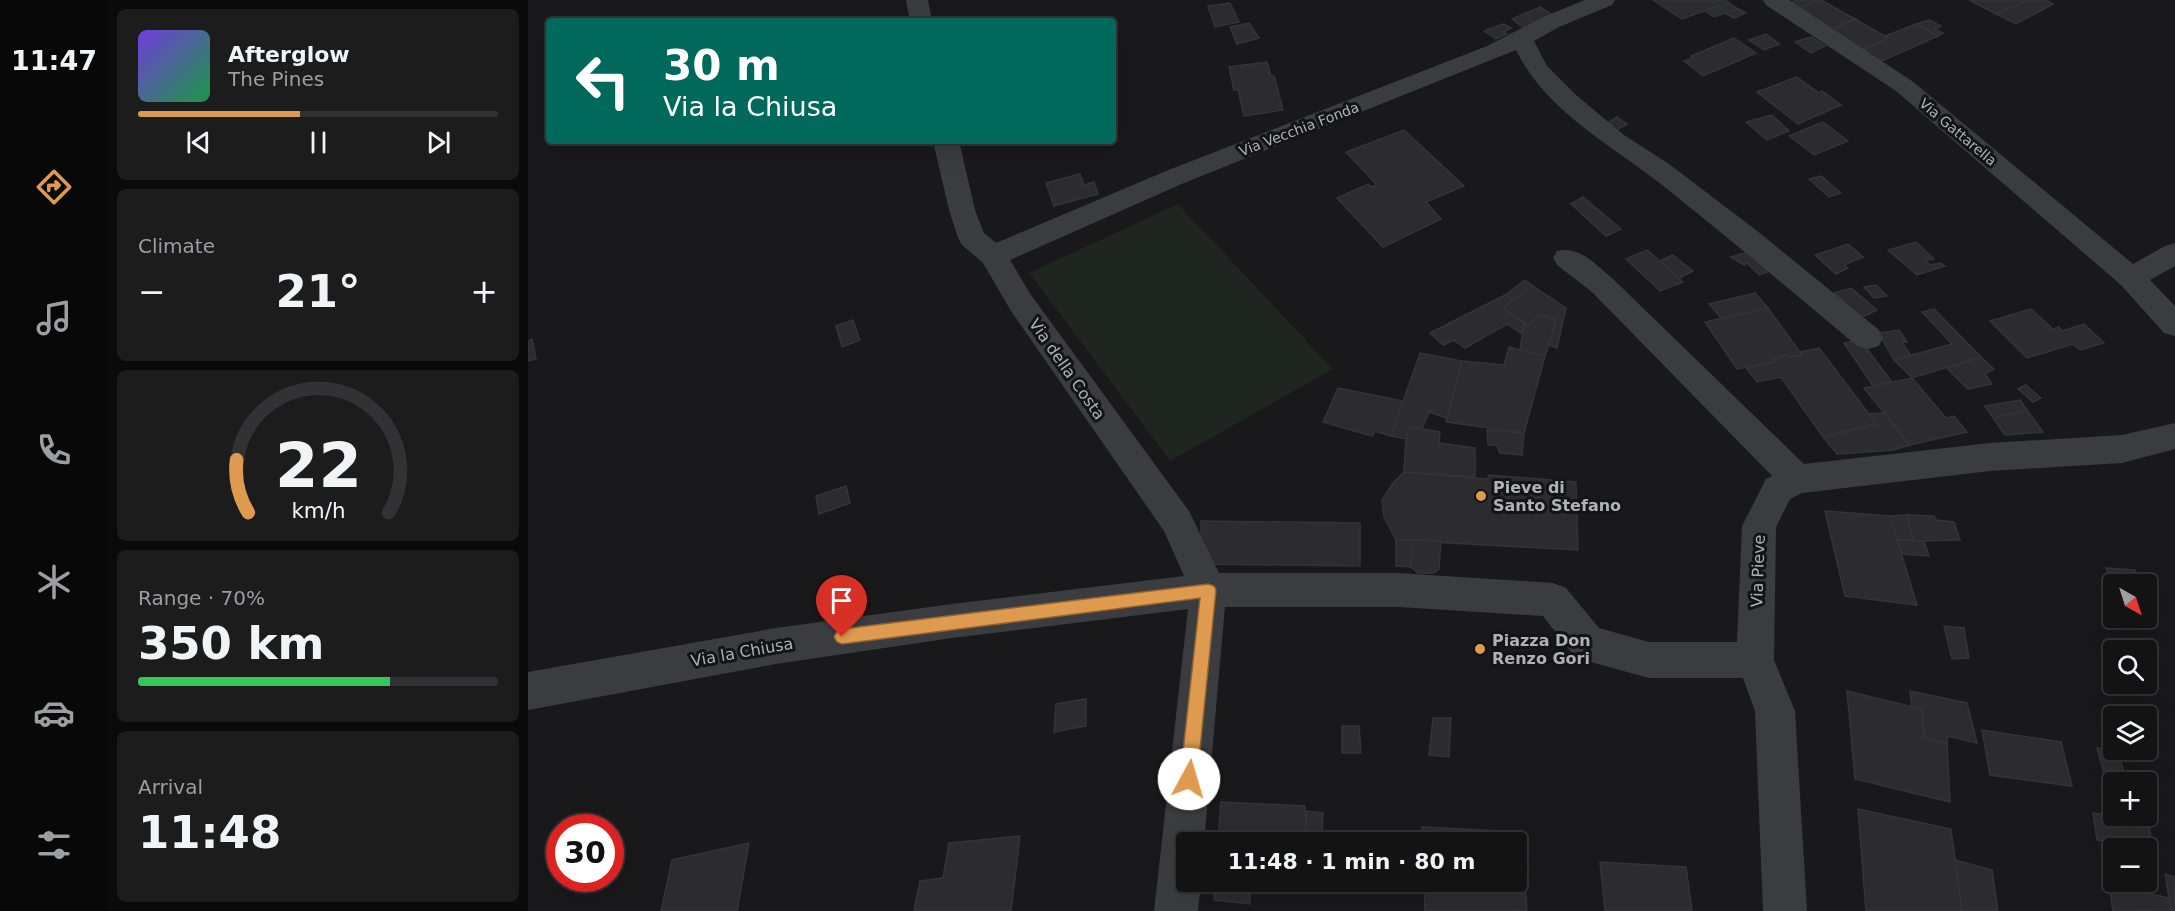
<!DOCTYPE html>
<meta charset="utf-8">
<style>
:root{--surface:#131314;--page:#1c1c1d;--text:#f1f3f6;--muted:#9d9ea0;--line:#323234;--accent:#de9a4e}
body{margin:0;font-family:"DejaVu Sans",sans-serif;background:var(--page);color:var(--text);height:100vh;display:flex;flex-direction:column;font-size:22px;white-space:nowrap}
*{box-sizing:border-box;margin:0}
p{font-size:20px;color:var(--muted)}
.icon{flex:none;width:33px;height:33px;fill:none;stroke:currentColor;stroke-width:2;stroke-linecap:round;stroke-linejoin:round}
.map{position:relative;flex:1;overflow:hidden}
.side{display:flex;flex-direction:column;gap:9px;padding:9px;background:#0a0a0b;width:420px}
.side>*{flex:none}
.top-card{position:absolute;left:18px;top:18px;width:570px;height:126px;border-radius:6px;box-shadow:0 6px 24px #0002,0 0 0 2px var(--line);background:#00695c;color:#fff;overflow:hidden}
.needle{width:39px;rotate:141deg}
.fabs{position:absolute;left:1575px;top:574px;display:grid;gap:12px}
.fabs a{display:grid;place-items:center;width:54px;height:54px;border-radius:6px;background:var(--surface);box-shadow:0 6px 24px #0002,0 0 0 2px var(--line);font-size:30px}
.speed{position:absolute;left:18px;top:814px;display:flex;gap:12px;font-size:30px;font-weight:700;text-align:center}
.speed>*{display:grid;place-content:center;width:78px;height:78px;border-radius:50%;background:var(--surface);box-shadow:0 6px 24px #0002,0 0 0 2px var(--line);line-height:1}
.speed .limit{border:9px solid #d22;background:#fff;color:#111}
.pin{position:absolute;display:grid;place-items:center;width:51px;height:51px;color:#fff;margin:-62px -26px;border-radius:50% 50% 50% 0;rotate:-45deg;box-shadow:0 0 6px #0007}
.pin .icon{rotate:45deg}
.me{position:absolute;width:66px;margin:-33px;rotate:6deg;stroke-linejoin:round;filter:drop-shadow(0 0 4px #0008)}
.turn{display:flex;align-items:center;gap:21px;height:126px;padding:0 18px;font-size:27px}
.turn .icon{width:78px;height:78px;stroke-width:2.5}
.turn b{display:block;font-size:42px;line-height:51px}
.big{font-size:45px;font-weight:600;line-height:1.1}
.side .card{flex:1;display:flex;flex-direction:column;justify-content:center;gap:9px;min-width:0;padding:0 21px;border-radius:9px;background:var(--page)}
.side .dial{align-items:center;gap:0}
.dial svg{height:156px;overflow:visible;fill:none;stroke:var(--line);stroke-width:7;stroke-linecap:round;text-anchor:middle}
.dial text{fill:var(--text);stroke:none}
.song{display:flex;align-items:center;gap:18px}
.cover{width:72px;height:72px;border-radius:9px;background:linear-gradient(135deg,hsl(260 70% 55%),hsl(140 70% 35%))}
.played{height:6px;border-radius:3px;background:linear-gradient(90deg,var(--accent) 45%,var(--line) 45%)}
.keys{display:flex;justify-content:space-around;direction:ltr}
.heat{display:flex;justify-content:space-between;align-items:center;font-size:33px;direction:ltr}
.charge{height:9px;border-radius:4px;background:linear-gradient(90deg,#34c759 70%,var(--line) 0)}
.trip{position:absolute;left:648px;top:832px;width:351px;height:60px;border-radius:6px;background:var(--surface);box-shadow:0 6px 24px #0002,0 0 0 2px var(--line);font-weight:600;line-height:60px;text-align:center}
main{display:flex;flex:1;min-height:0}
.tabs{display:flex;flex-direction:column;width:108px;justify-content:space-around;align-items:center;background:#080808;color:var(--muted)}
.tabs .icon{width:42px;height:42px}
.tabs .on{color:var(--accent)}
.tabs b{font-size:27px;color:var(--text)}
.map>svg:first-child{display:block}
.green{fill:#1f251f}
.building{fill:#2c2c2e;stroke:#333436;stroke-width:1.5}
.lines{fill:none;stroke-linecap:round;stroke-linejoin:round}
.minor{fill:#3a3c3f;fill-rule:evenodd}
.route{fill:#de9a4e;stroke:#906433;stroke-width:1.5}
.poi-dot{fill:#de9a4e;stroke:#141416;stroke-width:2}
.labels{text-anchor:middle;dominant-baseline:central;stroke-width:6;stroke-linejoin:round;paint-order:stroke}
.far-street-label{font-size:14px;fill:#adb2b9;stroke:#141416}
.street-label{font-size:16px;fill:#adb2b9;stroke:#141416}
.poi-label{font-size:16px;font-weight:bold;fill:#adb2b9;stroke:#141416;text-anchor:start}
</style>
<main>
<nav class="tabs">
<b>11:47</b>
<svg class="icon on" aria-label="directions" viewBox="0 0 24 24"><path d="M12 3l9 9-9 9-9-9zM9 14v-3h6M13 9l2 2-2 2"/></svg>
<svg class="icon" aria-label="music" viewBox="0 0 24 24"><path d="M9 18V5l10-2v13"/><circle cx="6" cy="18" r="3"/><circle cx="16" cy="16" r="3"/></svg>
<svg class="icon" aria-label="phone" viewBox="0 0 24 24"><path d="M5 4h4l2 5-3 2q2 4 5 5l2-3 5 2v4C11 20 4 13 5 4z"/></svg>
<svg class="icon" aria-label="climate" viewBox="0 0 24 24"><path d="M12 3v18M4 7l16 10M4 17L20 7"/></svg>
<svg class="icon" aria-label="car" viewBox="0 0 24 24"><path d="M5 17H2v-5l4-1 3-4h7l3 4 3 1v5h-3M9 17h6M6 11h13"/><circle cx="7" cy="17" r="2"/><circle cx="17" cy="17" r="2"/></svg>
<svg class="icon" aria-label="filters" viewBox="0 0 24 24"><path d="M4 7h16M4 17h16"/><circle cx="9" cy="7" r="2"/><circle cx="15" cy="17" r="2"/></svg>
</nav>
<section class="side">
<div class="card">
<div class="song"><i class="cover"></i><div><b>Afterglow</b><p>The Pines</p></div></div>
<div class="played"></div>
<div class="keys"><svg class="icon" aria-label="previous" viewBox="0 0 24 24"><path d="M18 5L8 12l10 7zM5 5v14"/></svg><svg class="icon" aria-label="pause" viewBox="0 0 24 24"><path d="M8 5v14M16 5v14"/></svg><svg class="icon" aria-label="next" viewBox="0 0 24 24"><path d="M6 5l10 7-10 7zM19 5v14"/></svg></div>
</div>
<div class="card"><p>Climate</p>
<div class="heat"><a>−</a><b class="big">21°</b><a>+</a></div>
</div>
<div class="card dial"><svg viewBox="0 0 100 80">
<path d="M14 69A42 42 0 1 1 86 69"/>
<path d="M14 69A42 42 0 0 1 8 42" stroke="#de9a4e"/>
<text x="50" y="56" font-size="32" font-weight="700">22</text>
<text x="50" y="72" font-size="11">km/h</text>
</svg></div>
<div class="card"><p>Range · 70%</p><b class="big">350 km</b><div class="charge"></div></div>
<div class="card"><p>Arrival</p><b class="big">11:48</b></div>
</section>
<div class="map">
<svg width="1647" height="911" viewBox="0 0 1647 911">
<rect width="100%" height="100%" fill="#19191b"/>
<path class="green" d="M650,204L805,369L642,461L501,273Z"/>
<g class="building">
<path d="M1125,0H1181L1190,6L1154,19Z"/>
<path d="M1181,0H1197L1210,9L1199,12Z"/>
<path d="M1268,0H1287L1273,8L1264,2Z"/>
<path d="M1287,0H1293L1327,19L1300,31L1266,8L1270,6L1273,8Z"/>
<path d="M1441,0H1500L1468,14Z"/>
<path d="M1500,0H1518L1525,4L1488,24L1468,14Z"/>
<path d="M702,3L711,22L687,27L680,6Z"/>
<path d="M1190,6L1199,12L1186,17L1177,11Z"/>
<path d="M1012,7L1026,16L997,29L984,19Z"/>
<path d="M1210,9L1218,13L1206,18L1196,13Z"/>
<path d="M1327,19L1360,38L1333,51L1300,31Z"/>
<path d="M1401,20L1413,26L1407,29L1415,33L1410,36L1388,24Z"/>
<path d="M721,23L731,38L709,44L702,27Z"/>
<path d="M975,24L983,28L976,32L979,34L968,39L956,31Z"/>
<path d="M1388,24L1410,36L1352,62L1333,51L1360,38L1357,36Z"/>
<path d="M1238,34L1251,44L1236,50L1221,40Z"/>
<path d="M1283,37L1297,46L1283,53L1267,42Z"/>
<path d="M1206,38L1228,53L1175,76L1156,61L1165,58L1163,56Z"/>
<path d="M739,62L743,76H746L755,110L716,116L710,90H706L701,67Z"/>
<path d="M1269,77L1291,93L1294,91L1313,105L1270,124L1229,92Z"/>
<path d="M1244,115L1261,131L1239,140L1218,122Z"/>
<path d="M1089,117L1099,124L1085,132L1076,125Z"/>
<path d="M1295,122L1320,141L1286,155L1261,136Z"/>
<path d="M876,130L936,186L898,202L913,219L855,247L809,198L840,184L844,187L849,185L818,152Z"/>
<path d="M552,174L556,185L566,182L570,194L526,206L518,183Z"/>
<path d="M1293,176L1313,193L1301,197L1281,179Z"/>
<path d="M1055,197L1093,229L1078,236L1043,204Z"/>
<path d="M1388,242L1406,259L1397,260L1402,265L1413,263L1417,266L1389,275L1360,250Z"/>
<path d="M1320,244L1335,257L1316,265L1320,268L1308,274L1287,255Z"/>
<path d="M1119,250L1132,261L1155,282L1132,291L1098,259Z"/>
<path d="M1219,252L1242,271L1231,275L1219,263L1216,265L1203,257Z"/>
<path d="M1145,255L1165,271L1151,278L1132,261Z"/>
<path d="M997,280L1005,286L984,302L979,294Z"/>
<path d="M1348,285L1359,296L1346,298L1336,287Z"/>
<path d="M1005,286L1038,308L1029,348L1021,345L1028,320L1012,314L1000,326L975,307Z"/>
<path d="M1323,288L1349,310L1326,321L1306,303L1315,300L1306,293Z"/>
<path d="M1227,293L1240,308L1194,319L1181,304Z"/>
<path d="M979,294L984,302L975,307L996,324L994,334L979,324L937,348L926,340L915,345L902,333Z"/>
<path d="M1240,308L1274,355L1262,357L1260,354L1245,360L1246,362L1209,369L1177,322Z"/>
<path d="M1406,309L1453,357L1384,378L1366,360L1424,344L1394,312Z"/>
<path d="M1503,309L1525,329L1531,327L1534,331L1556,324L1576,343L1552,350L1545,344L1499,358L1462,321Z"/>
<path d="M1012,314L1028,320L1017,356L992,350L996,324L1000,326Z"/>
<path d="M325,320L332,340L314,347L308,326Z"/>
<path d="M1371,330L1379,342H1374L1383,356L1366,360L1351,333Z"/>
<path d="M4,339L8,359L0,361V341Z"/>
<path d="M1332,340L1364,382L1345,386L1316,343Z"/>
<path d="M981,347L1017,356L996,433L918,422L934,361L976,365Z"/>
<path d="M1291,348L1341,414L1348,424L1295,437L1253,377L1229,382L1219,369L1246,362L1245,360L1260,354L1262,357L1274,355L1272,352Z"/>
<path d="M892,353L934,361L919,418L901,412L894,429L882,427L878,439L863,436Z"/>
<path d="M1453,357L1466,369L1457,374L1464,384L1440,389L1419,368Z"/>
<path d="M1384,378L1418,418L1426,416L1439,432L1382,445L1336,388Z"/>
<path d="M1498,385L1513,398L1505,402L1490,389Z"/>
<path d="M810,388L875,401L863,436L847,431L844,436L795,422Z"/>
<path d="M1492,400L1499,410L1465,418L1457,406Z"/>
<path d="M1499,410L1515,432L1477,435L1465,418Z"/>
<path d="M1356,413L1382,445L1366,450L1309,454L1295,437L1348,424L1341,414Z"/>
<path d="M882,427L912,432L911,443L947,448V477L876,472L878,439Z"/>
<path d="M959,430L996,433L994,455L972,453L969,445H960Z"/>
<path d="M876,472L959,479L961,475L1048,482L1050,550L868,540L856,517L854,500L865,483Z"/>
<path d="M318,486L322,503L291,514L288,496Z"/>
<path d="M1297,511L1362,516L1389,605L1317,596Z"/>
<path d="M1378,515L1406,516L1408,520L1426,522L1432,540L1386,541Z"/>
<path d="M1378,515L1386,541L1369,540L1362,516Z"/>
<path d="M673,521L832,523V566L674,564Z"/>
<path d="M868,540H885L883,567L868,566Z"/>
<path d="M885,540L913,541L911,569L906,573H890L883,567Z"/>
<path d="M1369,540L1396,541L1401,556L1374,554Z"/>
<path d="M1578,568L1607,570L1614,585H1587Z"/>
<path d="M1416,626L1436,628L1441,658L1424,659Z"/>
<path d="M1319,691L1394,709L1396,738L1419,743L1422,802L1327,779Z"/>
<path d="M1382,691L1439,703L1449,743L1420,736L1419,743L1396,738L1394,709L1384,706Z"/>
<path d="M558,699V726L526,732L528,704Z"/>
<path d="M905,718H923L921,757L901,755Z"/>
<path d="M814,726H831L833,753H814Z"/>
<path d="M1454,730L1533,742L1544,786L1462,775Z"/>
<path d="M1569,748L1590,751L1599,783L1578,781Z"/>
<path d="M693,802L777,806L778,843H690Z"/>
<path d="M1330,809L1423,829L1434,911H1338Z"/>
<path d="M778,811L795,813L794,843H778Z"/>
<path d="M1565,813L1620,822L1627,855L1618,853V849H1602L1569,840Z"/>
<path d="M894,827L993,832L999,911H897L896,882H988V843H895Z"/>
<path d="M492,836L483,911H386L392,881L415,878L421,843Z"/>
<path d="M221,843L209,911H133L144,860Z"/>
<path d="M1427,860L1464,870L1470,911H1434Z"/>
<path d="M1072,862L1158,867L1164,911H1077Z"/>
<path d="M1637,874L1647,877V911H1643Z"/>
<path d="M687,882H776L775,890L687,885Z"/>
<path d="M1581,884L1641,898L1643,911H1585Z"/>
<path d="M687,885L722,886V904L686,900Z"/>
</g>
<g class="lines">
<g class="minor">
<path d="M378,0H400L404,21H382Z"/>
<path d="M1057,0H1087L1084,5L1031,27L1006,41L1019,66L1048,95L1096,135L1141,164L1228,230L1351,330L1355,338L1351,346L1340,349L1329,346C1266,293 1203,240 1138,188C1086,146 1019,113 988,50L656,183L482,260L503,295L661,511L691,573H871L1025,583L1038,588L1071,628L1121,642H1209L1214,526L1238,479L1244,476L1064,292L1029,265L1025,258L1029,251C1051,245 1068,265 1084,278L1276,464L1462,443L1594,435L1647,423V449L1594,463L1462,471L1274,493L1262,499L1248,527L1246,660L1267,711L1279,911H1235L1227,711L1215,678H1121L1059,661L1046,656L1015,616L871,607H697L676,843H658V882H673L670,911H626L660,609L424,638L248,664L0,710V672L248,628L424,604L656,576L636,531L483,311L455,263L434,245L430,238L421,210L405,141H431L447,210L456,233L468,243L638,171L959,46L1015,17Z"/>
<path d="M1235,0H1261L1384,81L1605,264L1637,246L1647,243V266L1622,280L1647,306V336L1636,333L1593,285L1368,91L1238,5Z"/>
</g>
</g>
<path class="route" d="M680,584L686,586L688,590L669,779L667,785L661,787L655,785L652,779L672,598L314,644L309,642L306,637L309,631L314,629Z"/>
<g class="poi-dot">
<circle cx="953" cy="496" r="6"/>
<circle cx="952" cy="649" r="6"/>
</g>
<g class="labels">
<g class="far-street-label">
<text transform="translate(771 129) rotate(-21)">Via Vecchia Fonda</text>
<text transform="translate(1430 132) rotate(40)">Via Gattarella</text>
</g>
<g class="street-label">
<text transform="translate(539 369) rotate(55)">Via della Costa</text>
<text transform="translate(1230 571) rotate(-88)">Via Pieve</text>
<text transform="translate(214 652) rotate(-10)">Via la Chiusa</text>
</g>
<g class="poi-label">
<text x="965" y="487">Pieve di<tspan x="965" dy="18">Santo Stefano</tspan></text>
<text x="964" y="640">Piazza Don<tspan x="964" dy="18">Renzo Gori</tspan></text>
</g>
</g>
</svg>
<div class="fabs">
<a><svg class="needle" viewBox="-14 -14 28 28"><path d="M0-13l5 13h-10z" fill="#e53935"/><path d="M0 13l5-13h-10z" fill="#9d9ea0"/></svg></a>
<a><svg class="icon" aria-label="search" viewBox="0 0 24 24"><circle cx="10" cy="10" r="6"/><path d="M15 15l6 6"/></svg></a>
<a><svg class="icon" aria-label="layers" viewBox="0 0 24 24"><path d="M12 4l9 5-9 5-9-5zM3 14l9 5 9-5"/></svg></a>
<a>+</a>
<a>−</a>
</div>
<div class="speed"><div class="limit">30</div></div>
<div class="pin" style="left:314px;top:637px;background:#d93025"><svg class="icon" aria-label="arrive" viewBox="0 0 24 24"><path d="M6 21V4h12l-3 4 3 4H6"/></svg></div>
<svg class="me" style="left:661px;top:779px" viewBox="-20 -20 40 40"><circle r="19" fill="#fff"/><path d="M0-13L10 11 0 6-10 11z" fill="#de9a4e"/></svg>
<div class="trip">11:48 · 1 min · 80 m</div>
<div class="top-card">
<div class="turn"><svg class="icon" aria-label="left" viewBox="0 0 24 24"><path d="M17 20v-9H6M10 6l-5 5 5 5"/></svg><div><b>30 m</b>Via la Chiusa</div></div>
</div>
</div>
</main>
